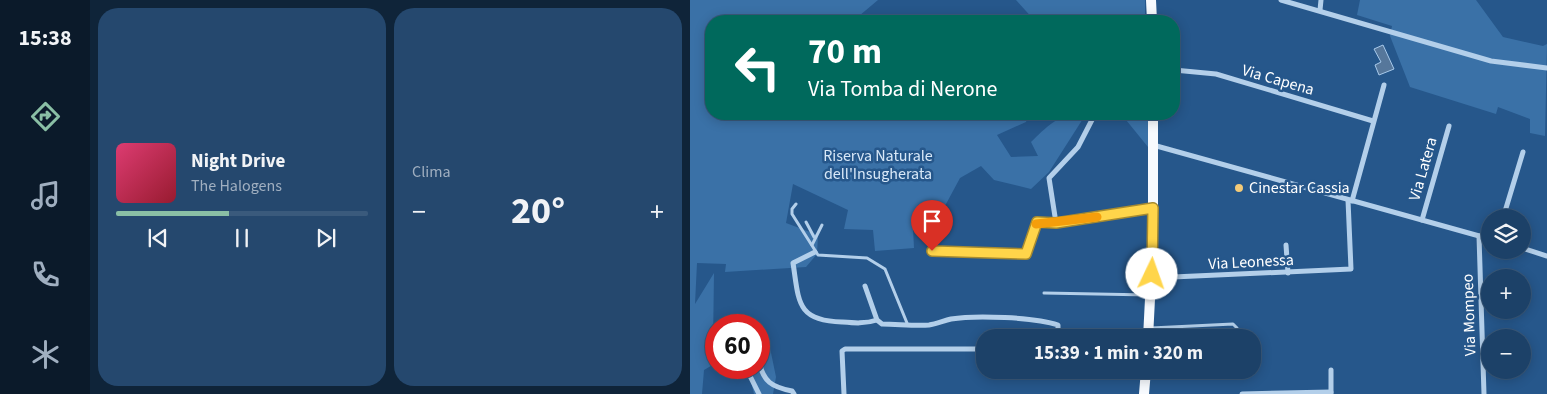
<!DOCTYPE html>
<html lang="it">
<meta charset="utf-8">
<style>
:root{--surface:#1c4168;--page:#25486e;--text:#f1f3f6;--muted:#a0afc0;--line:#3a5a7c;--accent:#8abfa5}
body{margin:0;font-family:"Source Sans 3",sans-serif;background:var(--page);color:var(--text);height:100vh;display:flex;flex-direction:column;font-size:19px;white-space:nowrap}
*{box-sizing:border-box;margin:0}
p{font-size:16px;color:var(--muted)}
.icon{flex:none;width:28px;height:28px;fill:none;stroke:currentColor;stroke-width:2;stroke-linecap:round;stroke-linejoin:round}
.map{position:relative;flex:1;overflow:hidden}
.sheet{display:flex;flex-direction:column;gap:8px;padding:8px;background:#0f2439;width:600px}
.sheet>*{flex:none}
.top-card{position:absolute;left:15px;top:15px;width:475px;height:105px;border-radius:20px;box-shadow:0 2px 12px #0003,0 0 0 1px var(--line);background:#00695c;color:#fff;overflow:hidden}
.tools{position:absolute;left:791px;top:209px;display:grid;gap:10px}
.tools a{display:grid;place-items:center;width:50px;height:50px;border-radius:50%;background:var(--surface);box-shadow:0 2px 12px #0003,0 0 0 1px var(--line);font-size:25px}
.speed{position:absolute;left:15px;top:314px;display:flex;gap:10px;font-size:25px;font-weight:700;text-align:center}
.speed>*{display:grid;place-content:center;width:65px;height:65px;border-radius:50%;background:var(--surface);box-shadow:0 2px 12px #0003,0 0 0 1px var(--line);line-height:1}
.speed .limit{border:8px solid #d22;background:#fff;color:#111}
.pin{position:absolute;display:grid;place-items:center;width:42px;height:42px;color:#fff;margin:-51px -21px;border-radius:50% 50% 50% 0;rotate:-45deg;box-shadow:0 0 5px #0007}
.pin .icon{rotate:45deg}
.me{position:absolute;width:55px;margin:-28px;rotate:3deg;stroke-linejoin:round;filter:drop-shadow(0 0 4px #0008)}
.turn{display:flex;align-items:center;gap:18px;height:105px;padding:0 20px;font-size:22px}
.turn .icon{width:65px;height:65px;stroke-width:2.5}
.turn b{display:block;font-size:35px;line-height:42px}
.big{font-size:38px;font-weight:700;line-height:1.1}
.sheet .widget{flex:1;display:flex;flex-direction:column;justify-content:center;gap:8px;min-width:0;padding:0 18px;border-radius:20px;background:var(--page)}
.song{display:flex;align-items:center;gap:15px}
.cover{width:60px;height:60px;border-radius:8px;background:linear-gradient(135deg,hsl(340 70% 55%),hsl(350 70% 35%))}
.played{height:5px;border-radius:2px;background:linear-gradient(90deg,var(--accent) 45%,var(--line) 45%)}
.keys{display:flex;justify-content:space-around;direction:ltr}
.heat{display:flex;justify-content:space-between;align-items:center;font-size:28px;direction:ltr}
.sheet .tiles{flex:1;display:grid;gap:8px;grid-template-columns:repeat(2,1fr)}
.trip{position:absolute;left:286px;top:329px;width:285px;height:50px;border-radius:20px;background:var(--surface);box-shadow:0 2px 12px #0003,0 0 0 1px var(--line);font-weight:700;line-height:50px;text-align:center}
main{display:flex;flex:1;min-height:0}
.tab-bar{display:flex;flex-direction:column;width:90px;justify-content:space-around;align-items:center;background:#0b1a2a;color:var(--muted)}
.tab-bar .icon{width:35px;height:35px}
.tab-bar .current{color:var(--accent)}
.tab-bar b{font-size:22px;color:var(--text)}
.map>svg:first-child{display:block}
.green{fill:#3a71a7}
.water{fill:#56779b;stroke:#a8caeb}
.lines{fill:none;stroke-linecap:round;stroke-linejoin:round}
.lane{stroke:#b3cfea;stroke-width:3}
.street{stroke:#b3cfea;stroke-width:5}
.primary{stroke:#f7fafe;stroke-width:10}
.route-casing{stroke:#a68a30;stroke-width:12}
.route{stroke:#ffd54a;stroke-width:9}
.slow{stroke:#f59e0b;stroke-width:9}
.poi-dot{fill:#f3ca78;stroke:#26578b;stroke-width:2}
.labels{text-anchor:middle;dominant-baseline:central;stroke-width:5;stroke-linejoin:round;paint-order:stroke}
.street-label{font-size:16px;fill:#fff;stroke:#26578b}
.park-label{font-size:16px;fill:#d8e8f8;stroke:#26578b}
.poi-label{font-size:16px;fill:#fff;stroke:#26578b;text-anchor:start}
</style>
<main>
<nav class="tab-bar">
<b>15:38</b>
<svg class="icon current" aria-label="directions" viewBox="0 0 24 24"><path d="M12 3l9 9-9 9-9-9zM9 14v-3h6M13 9l2 2-2 2"/></svg>
<svg class="icon" aria-label="music" viewBox="0 0 24 24"><path d="M9 18V5l10-2v13"/><circle cx="6" cy="18" r="3"/><circle cx="16" cy="16" r="3"/></svg>
<svg class="icon" aria-label="phone" viewBox="0 0 24 24"><path d="M5 4h4l2 5-3 2q2 4 5 5l2-3 5 2v4C11 20 4 13 5 4z"/></svg>
<svg class="icon" aria-label="climate" viewBox="0 0 24 24"><path d="M12 3v18M4 7l16 10M4 17L20 7"/></svg>
</nav>
<section class="sheet">
<div class="tiles">
<div class="widget">
<div class="song"><i class="cover"></i><div><b>Night Drive</b><p>The Halogens</p></div></div>
<div class="played"></div>
<div class="keys"><svg class="icon" aria-label="previous" viewBox="0 0 24 24"><path d="M18 5L8 12l10 7zM5 5v14"/></svg><svg class="icon" aria-label="pause" viewBox="0 0 24 24"><path d="M8 5v14M16 5v14"/></svg><svg class="icon" aria-label="next" viewBox="0 0 24 24"><path d="M6 5l10 7-10 7zM19 5v14"/></svg></div>
</div>
<div class="widget"><p>Clima</p>
<div class="heat"><a>−</a><b class="big">20°</b><a>+</a></div>
</div>
</div>
</section>
<div class="map">
<svg width="857" height="394" viewBox="0 0 857 394">
<rect width="100%" height="100%" fill="#26578b"/>
<g class="green">
<path d="M0,0H188L163,21H21V114H339L336,122L307,135L321,157L348,156L341,142C357,126 373,110 396,114L359,172L341,189L304,180L291,166L270,178L249,217L223,228L224,248L185,251L183,230L154,229L158,210L103,184L96,223L128,235L127,254L116,267L35,272L36,264L7,263L5,304L24,273L23,344H26V363L14,370L12,394H0Z"/>
<path d="M326,0H455V21H345Z"/>
<path d="M670,0H786L813,37L853,46L857,44L855,136L840,133V119L808,107L806,114L720,87L700,36L702,26L667,15Z"/>
<path d="M428,114H458V147L432,115Z"/>
<path d="M69,347L80,348L86,377L83,394H64L58,369L39,371L38,368H69Z"/>
</g>
<path class="water" d="M693,45L704,69L689,75L685,65L691,62L684,49Z"/>
<g class="lines">
<g class="lane">
<path d="M106,204L102,209V214L128,255L177,258L195,269L217,323"/>
<path d="M116,222L124,237"/>
<path d="M122,245L132,225"/>
<path d="M354,293L459,295"/>
<path d="M447,294V276L458,274"/>
<path d="M461,328L543,324L547,328V338"/>
</g>
<g class="street">
<path d="M591,0L801,61L857,68"/>
<path d="M630,10L631,0"/>
<path d="M484,70L526,74L683,121"/>
<path d="M405,114L388,147L359,178L366,223L463,208"/>
<path d="M463,145L800,239"/>
<path d="M662,201L694,85"/>
<path d="M813,218L833,152"/>
<path d="M732,220L759,126"/>
<path d="M789,236L794,394"/>
<path d="M596,245L598,273"/>
<path d="M832,248L857,256"/>
<path d="M242,251L336,253L347,222L366,223"/>
<path d="M125,252L103,263C109,301 106,321 152,322C164,323 175,324 187,320"/>
<path d="M461,278L661,269L658,200"/>
<path d="M175,286L187,320L192,324C207,324 224,326 239,325C246,324 253,321 261,319C285,315 345,317 368,325V338"/>
<path d="M69,361C73,382 82,387 102,391L104,394"/>
<path d="M56,368L69,394"/>
<path d="M641,370V394"/>
<path d="M154,394L152,351L155,349H295"/>
<path d="M552,394L641,392"/>
</g>
<g class="primary">
<path d="M461,0L462,21"/>
<path d="M458,338L463,240V114"/>
<path d="M454,394L456,370"/>
</g>
</g>
<g class="lines">
<defs>
<path id="route" d="M242,251L336,254L347,222L366,223L463,208L462,274"/>
</defs>
<use href="#route" class="route-casing"/>
<use href="#route" class="route"/>
<path class="slow" d="M346,224L407,217"/>
</g>
<circle class="poi-dot" cx="549" cy="188" r="5"/>
<g class="labels">
<g class="street-label">
<text transform="translate(588 80) rotate(16)">Via Capena</text>
<text transform="translate(733 169) rotate(-74)">Via Latera</text>
<text transform="translate(561 262) rotate(-3)">Via Leonessa</text>
<text transform="translate(779 315) rotate(-92)">Via Mompeo</text>
</g>
<g class="park-label">
<text x="188" y="156">Riserva Naturale<tspan x="188" dy="18">dell'Insugherata</tspan></text>
</g>
<g class="poi-label">
<text x="559" y="188">Cinestar Cassia</text>
</g>
</g>
</svg>
<div class="tools">
<a><svg class="icon" aria-label="layers" viewBox="0 0 24 24"><path d="M12 4l9 5-9 5-9-5zM3 14l9 5 9-5"/></svg></a>
<a>+</a>
<a>−</a>
</div>
<div class="speed"><div class="limit">60</div></div>
<div class="pin" style="left:242px;top:251px;background:#d93025"><svg class="icon" aria-label="arrive" viewBox="0 0 24 24"><path d="M6 21V4h12l-3 4 3 4H6"/></svg></div>
<svg class="me" style="left:462px;top:274px" viewBox="-20 -20 40 40"><circle r="19" fill="#fff"/><path d="M0-13L10 11 0 6-10 11z" fill="#ffd54a"/></svg>
<div class="trip">15:39 · 1 min · 320 m</div>
<div class="top-card">
<div class="turn"><svg class="icon" aria-label="left" viewBox="0 0 24 24"><path d="M17 20v-9H6M10 6l-5 5 5 5"/></svg><div><b>70 m</b>Via Tomba di Nerone</div></div>
</div>
</div>
</main>
